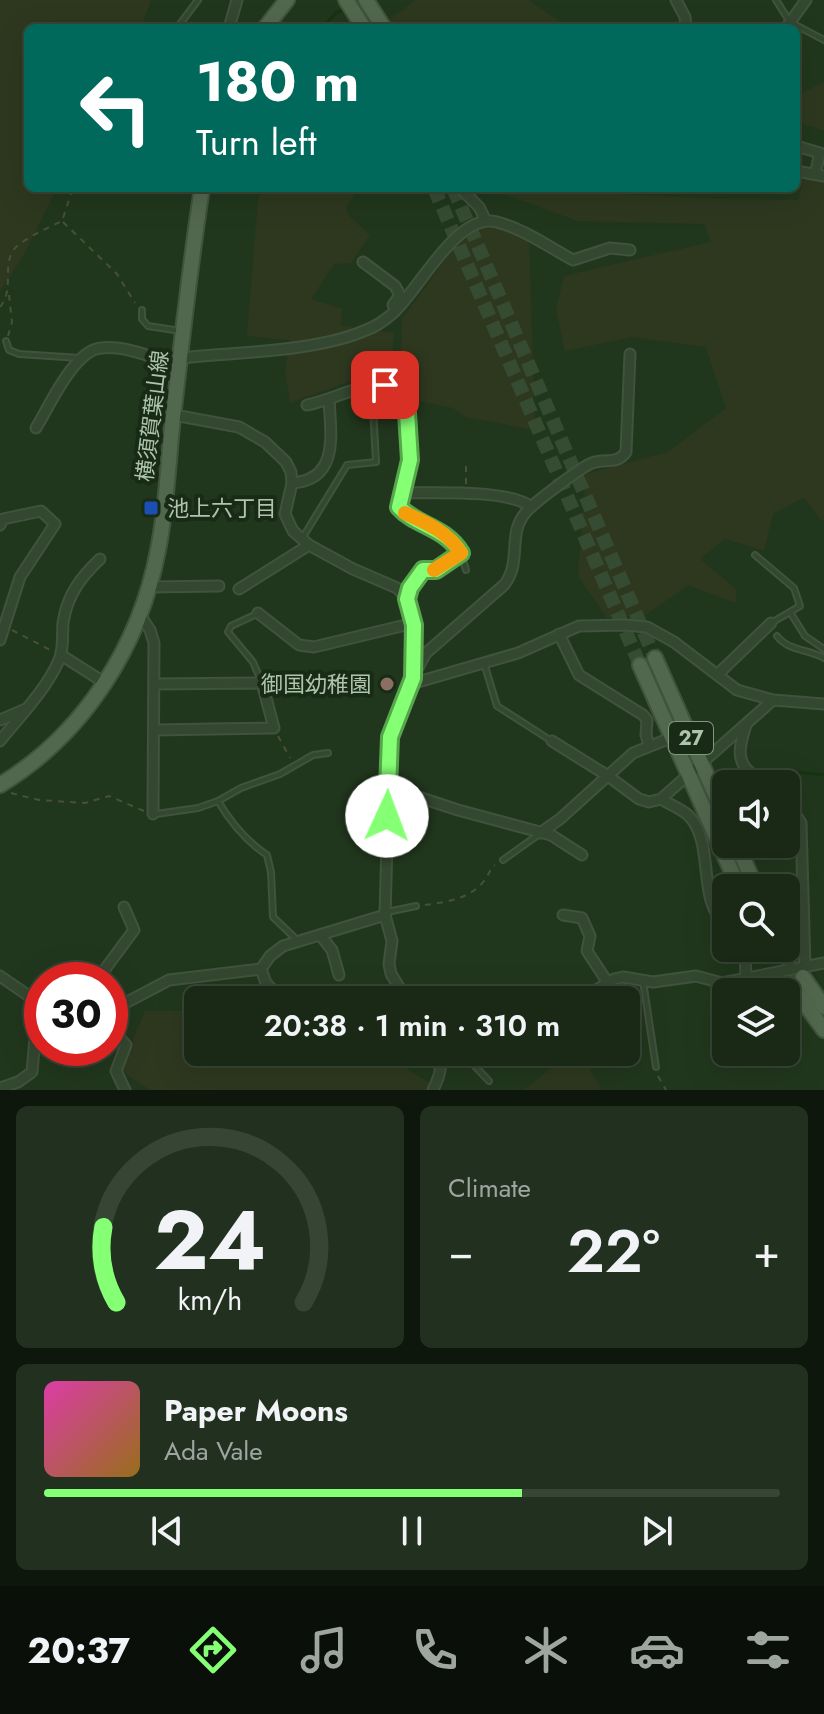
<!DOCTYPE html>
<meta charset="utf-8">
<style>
:root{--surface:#192916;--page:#22311f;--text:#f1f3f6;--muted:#9fa6a1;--line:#374535;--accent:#85ff74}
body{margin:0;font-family:Jost,"Noto Sans JP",sans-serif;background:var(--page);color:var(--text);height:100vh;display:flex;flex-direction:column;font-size:30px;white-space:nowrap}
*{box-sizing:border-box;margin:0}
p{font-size:26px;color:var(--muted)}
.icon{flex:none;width:44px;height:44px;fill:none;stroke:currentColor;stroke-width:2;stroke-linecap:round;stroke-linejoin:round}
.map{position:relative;height:1090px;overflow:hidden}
.sheet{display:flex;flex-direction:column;gap:16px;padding:16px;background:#0e170c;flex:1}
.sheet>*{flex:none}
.hud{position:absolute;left:24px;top:24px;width:776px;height:168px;border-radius:12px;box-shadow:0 8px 32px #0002,0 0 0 2px var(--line);background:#00695c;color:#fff;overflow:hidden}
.tools{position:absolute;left:712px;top:770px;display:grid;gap:16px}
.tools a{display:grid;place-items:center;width:88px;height:88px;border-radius:12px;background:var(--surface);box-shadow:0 8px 32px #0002,0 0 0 2px var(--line);font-size:40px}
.speed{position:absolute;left:24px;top:962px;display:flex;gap:16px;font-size:40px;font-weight:700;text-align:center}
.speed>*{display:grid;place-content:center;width:104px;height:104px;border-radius:50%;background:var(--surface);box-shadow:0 8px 32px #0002,0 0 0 2px var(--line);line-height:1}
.speed .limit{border:12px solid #d22;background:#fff;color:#111}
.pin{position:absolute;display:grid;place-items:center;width:68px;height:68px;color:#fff;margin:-34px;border-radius:16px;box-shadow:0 4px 12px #0006}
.me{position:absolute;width:88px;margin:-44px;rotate:2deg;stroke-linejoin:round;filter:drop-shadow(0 0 6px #0008)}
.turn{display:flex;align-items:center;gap:28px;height:168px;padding:0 40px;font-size:36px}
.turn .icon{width:104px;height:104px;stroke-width:2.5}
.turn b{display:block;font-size:56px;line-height:68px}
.big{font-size:60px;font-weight:600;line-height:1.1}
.sheet .widget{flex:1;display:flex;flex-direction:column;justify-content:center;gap:12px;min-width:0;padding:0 28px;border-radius:12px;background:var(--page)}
.sheet .dial{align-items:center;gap:0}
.dial svg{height:208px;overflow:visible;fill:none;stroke:var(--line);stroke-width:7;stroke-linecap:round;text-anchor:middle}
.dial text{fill:var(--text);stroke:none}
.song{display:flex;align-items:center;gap:24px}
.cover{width:96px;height:96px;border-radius:12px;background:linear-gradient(135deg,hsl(320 70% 55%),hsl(40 70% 35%))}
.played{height:8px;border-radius:4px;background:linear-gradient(90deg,var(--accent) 65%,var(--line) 65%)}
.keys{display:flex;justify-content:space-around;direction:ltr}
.heat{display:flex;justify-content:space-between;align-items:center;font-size:44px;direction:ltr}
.sheet .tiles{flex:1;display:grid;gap:16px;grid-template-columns:1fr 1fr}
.widget:last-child{grid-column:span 2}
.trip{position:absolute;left:184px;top:986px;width:456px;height:80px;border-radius:12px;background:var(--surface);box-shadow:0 8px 32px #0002,0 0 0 2px var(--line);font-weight:600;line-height:80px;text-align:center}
.menu{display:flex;height:128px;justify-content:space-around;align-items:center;background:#0a1009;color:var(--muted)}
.menu .icon{width:56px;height:56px}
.menu .selected{color:var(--accent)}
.menu b{font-size:36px;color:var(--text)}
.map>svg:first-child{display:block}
.green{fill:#2e381f}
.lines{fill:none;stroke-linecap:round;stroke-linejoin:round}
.stream{stroke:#153410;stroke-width:3}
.primary-tunnel{stroke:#364c32;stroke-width:14;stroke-dasharray:14 7;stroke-linecap:butt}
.service-casing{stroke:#40533d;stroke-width:8}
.minor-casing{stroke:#40533d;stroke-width:13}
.primary-casing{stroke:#40533d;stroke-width:18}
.path{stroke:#485037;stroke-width:2;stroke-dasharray:6 6;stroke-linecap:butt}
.service{stroke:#344730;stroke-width:4}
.minor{stroke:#344730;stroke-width:9}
.primary{stroke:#52684e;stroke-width:14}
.route-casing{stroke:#56a64b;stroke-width:20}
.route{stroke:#85ff74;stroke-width:14}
.slow{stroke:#f59e0b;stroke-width:14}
.transit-dot{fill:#1a4fb4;stroke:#192b16;stroke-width:3}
.education-dot{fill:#8d6e63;stroke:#192b16;stroke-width:3}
.labels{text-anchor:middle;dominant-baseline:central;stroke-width:8;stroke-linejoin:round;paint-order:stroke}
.shield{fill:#192b16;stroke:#81977e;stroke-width:2}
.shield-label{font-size:20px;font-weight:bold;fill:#adc5aa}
.street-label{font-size:22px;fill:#adc5aa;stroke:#192b16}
.poi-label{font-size:22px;fill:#adc5aa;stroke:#192b16;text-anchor:start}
</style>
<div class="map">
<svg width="824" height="1090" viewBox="0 0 824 1090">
<rect width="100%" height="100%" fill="#21371d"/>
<g class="green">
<path d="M0,0H151L141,28H28V188H57L22,258L0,291Z"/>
<path d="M416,0H528L570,28H378Z"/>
<path d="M824,82V130H821L796,121V93H802Z"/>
<path d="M824,178V520H821L804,497L773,514L764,551L725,539L700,559L736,589V603L688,585L647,614L607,618L578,576L586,474L668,452L726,408L706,347L632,337L565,351L556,310L564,276L711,242L704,224L578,221L495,191L494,188H536V190L723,199L798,200L804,180Z"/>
<path d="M264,188H358L346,207L348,215L370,235L351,263L334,264L311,299L342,309L341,325L394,333L392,366L290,403L285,371L290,340L247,336L258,198Z"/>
<path d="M496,225L529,238L535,430L466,417L453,408L404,398L400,386L402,319L462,237L483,227Z"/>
<path d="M145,1011H198V1052H380L441,1090H150L120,1070Z"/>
<path d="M571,1052H580L602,1090H524Z"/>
</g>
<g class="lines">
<g class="stream">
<path d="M322,28L337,12L347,9"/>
<path d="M796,772L824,775"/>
</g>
<g class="primary-tunnel">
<path d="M434,188L640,665"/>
<path d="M453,188L655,658"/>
<path d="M786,946L803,977"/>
<path d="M768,948L791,985"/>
</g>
<defs>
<g id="service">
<path d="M776,0L790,22L824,40"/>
<path d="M177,28L198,0"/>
<path d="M142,310V319L148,326L181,331"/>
<path d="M6,341L9,350L19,354L80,358"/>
<path d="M303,537L347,465L376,462L372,388"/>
<path d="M755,555L794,588L800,606L790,612"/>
<path d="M407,597L423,570H436L461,553L466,570"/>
<path d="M257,614L231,626L228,632L253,662L261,681"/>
<path d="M771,623L790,612L805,636L824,649"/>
<path d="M777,636C788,651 809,649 824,658"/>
<path d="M484,663L497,706L550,740"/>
<path d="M218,801C231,823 246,841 267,855L271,872L273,917L297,940"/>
<path d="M156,814L198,808L218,801L241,788L280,774L313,755L328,753"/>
<path d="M503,860L538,835"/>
<path d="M387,912L416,906"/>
<path d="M643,981L656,1067"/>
<path d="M440,1052L469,1060L489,1081"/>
</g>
<g id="minor">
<path d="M676,0L685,17L686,28"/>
<path d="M229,28L237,0"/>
<path d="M786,28L806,0"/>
<path d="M796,146L820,153L815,174"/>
<path d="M796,171L824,176"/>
<path d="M460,188L479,207L486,221"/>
<path d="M363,262L395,286L400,295L393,305"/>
<path d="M181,358C235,352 317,352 366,330C375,327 385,320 392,314C418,292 457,211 497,222C524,229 549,247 573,260L610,248L630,250"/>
<path d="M307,405C332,400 359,384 385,385L407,413L410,460L399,507C416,527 444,525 461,553"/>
<path d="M174,415L239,427L265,442L286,462L291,472L292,483L285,514L293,531L309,545L353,569L397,588L407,599L414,625L413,678L390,737L385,915L392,941L389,964L391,974L407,1000"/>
<path d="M36,428C49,407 74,350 101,348C127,345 156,359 180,366"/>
<path d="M292,483C339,480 331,435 329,400"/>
<path d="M402,493C431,493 510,489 531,507"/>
<path d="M0,525L3,519L41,511L55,524L20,577L0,640"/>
<path d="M148,587L219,586"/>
<path d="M239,589L309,545"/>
<path d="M258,613L299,645L314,647L414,623"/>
<path d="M140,615L150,630L154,643L153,814"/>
<path d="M559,634L579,675L643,715L647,720L646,735L649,745"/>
<path d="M61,655L105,683"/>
<path d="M718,674L771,623"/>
<path d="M414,675L426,653L504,585C523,561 506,533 527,511C535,502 583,466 592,463C606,458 617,465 626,452L630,354"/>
<path d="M154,684L262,683L274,728L154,730"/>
<path d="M411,684L518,653L579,626L624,625L647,627L674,642L737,690L773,700L824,704"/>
<path d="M0,720L26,709"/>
<path d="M746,725C741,741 734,761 751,773C756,777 762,779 767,784"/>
<path d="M0,741C20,716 46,690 59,660C64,649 62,635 63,623C67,595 81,577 100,559"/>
<path d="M552,741L608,776L639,799L649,802L661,799C669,804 680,808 688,815C716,842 696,903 726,924"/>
<path d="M388,787L458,810L551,835L582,855"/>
<path d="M661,799L773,700"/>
<path d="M786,810L792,809L801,823L805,967"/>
<path d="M540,833L560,819L633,753L673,737"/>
<path d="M563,915L582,918L590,936L587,951L608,983"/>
<path d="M321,936L332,950L339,975"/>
<path d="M745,948L746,980"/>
<path d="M784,948L791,969"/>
<path d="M261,969L266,983L283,1000"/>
<path d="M0,976L42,1005"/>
<path d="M97,980L134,930L124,907"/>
<path d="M580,1000L614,979L623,977L653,982L696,976L722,983L824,963"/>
<path d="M110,1011L169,980L261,969L270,956L283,946L385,915"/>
<path d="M110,1027L126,1045L116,1071L125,1090"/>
<path d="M0,1088L18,1082L32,1072L35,1038L42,1032"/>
<path d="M433,1090C440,1075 443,1068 437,1052"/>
</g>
<g id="primary">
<path d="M346,0L364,28"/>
<path d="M366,0L384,28"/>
<path d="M265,28L287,0"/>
<path d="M655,658L726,819"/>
<path d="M640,665L739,888"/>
<path d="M0,785C84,734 140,646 158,550C167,507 168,461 173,417C182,341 190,264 202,188"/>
<path d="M737,844L756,888"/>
<path d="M803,977L824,1007"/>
<path d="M791,985L824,1030"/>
</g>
</defs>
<use href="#service" class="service-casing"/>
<use href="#minor" class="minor-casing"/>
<use href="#primary" class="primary-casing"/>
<g class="path">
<path d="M63,222L117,274L135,303"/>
<path d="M0,307C14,290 3,270 12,252C19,240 50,227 62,221L73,188"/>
<path d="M8,336L12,322L9,295"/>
<path d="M466,484V463"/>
<path d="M12,630L52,651"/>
<path d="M278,736L290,758"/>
<path d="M11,793L39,800L85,803L109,796L144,811"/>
<path d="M425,905C446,902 470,899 484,881C489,875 489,870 495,865"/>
<path d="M658,1076L666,1090"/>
</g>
<use href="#service" class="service"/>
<use href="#minor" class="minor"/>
<use href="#primary" class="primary"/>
</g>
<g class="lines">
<defs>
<path id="route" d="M385,385L407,413L410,460L399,507C416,526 444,526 461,553L436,570H423L410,588L407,599L414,625L413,678L390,737L387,816"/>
</defs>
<use href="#route" class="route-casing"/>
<use href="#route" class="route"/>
<path class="slow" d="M405,513C427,523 448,532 461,553L434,570"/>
</g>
<rect class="transit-dot" x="143" y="500" width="16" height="16" rx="4"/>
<circle class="education-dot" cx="387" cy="684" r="8"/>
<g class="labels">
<rect class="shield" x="669" y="722" width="44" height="32" rx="6"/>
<g class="shield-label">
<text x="691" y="738">27</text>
</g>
<g class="street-label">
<text transform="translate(152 416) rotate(-83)">横須賀葉山線</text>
</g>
<g class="poi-label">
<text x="167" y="508">池上六丁目</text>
<text x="371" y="684" text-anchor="end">御国幼稚園</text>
</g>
</g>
</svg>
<div class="tools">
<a><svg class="icon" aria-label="sound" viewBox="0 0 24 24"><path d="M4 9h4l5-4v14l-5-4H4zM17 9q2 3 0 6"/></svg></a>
<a><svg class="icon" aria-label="search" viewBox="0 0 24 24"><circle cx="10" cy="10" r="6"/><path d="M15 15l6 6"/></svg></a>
<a><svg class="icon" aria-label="layers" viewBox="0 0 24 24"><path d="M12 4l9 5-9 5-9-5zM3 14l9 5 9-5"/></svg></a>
</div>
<div class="speed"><div class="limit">30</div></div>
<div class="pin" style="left:385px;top:385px;background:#d93025"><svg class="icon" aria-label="arrive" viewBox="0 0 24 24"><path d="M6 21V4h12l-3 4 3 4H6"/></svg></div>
<svg class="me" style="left:387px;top:816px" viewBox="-20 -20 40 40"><circle r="19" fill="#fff"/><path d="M0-13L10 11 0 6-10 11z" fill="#85ff74"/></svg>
<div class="trip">20:38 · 1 min · 310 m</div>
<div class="hud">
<div class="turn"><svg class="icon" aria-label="left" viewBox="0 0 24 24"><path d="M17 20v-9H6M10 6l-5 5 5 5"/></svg><div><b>180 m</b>Turn left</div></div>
</div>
</div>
<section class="sheet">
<div class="tiles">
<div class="widget dial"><svg viewBox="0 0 100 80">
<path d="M14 69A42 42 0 1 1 86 69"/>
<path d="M14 69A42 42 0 0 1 9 40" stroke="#85ff74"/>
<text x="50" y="56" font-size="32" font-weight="700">24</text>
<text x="50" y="72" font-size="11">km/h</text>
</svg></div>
<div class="widget"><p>Climate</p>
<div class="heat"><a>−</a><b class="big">22°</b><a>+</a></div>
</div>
<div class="widget">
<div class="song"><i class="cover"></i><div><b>Paper Moons</b><p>Ada Vale</p></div></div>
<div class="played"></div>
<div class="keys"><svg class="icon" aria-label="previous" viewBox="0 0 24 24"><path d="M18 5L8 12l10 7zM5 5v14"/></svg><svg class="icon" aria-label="pause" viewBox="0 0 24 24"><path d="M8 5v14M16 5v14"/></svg><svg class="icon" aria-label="next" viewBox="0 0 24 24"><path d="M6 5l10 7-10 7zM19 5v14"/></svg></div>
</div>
</div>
</section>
<nav class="menu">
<b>20:37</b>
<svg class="icon selected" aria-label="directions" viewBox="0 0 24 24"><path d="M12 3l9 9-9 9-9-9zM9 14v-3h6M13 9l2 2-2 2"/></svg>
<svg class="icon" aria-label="music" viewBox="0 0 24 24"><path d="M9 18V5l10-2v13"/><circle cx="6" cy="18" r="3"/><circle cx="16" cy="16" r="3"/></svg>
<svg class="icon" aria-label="phone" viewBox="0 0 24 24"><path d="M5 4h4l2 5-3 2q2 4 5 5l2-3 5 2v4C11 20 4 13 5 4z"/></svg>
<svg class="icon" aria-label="climate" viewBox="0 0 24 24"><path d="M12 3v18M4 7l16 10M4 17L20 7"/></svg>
<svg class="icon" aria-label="car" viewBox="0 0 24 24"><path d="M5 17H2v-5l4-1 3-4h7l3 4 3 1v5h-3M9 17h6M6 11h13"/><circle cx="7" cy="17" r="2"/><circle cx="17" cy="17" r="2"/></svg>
<svg class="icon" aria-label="filters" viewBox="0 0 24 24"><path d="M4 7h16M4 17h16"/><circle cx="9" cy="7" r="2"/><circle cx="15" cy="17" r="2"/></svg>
</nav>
